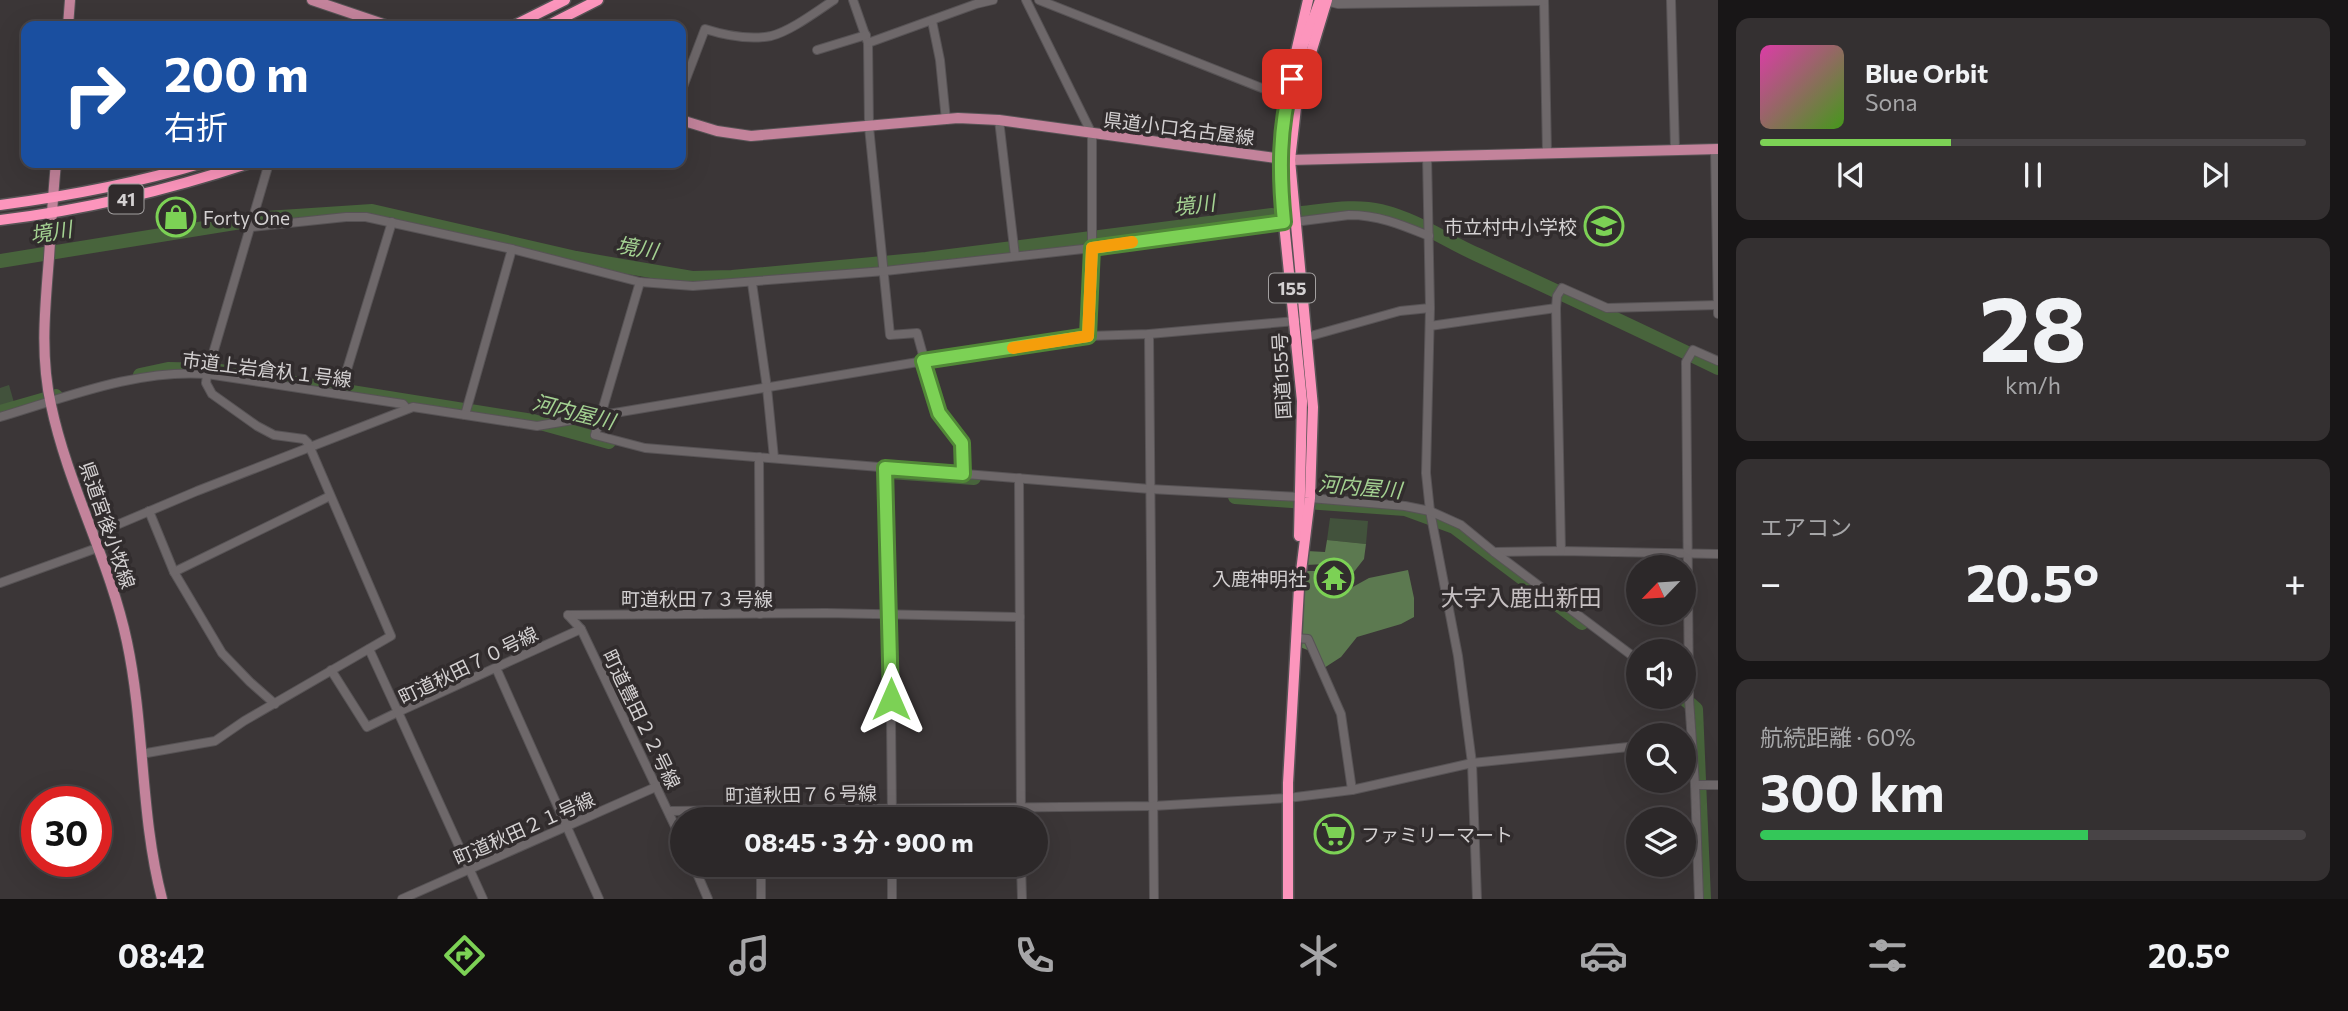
<!DOCTYPE html>
<html lang="ja">
<meta charset="utf-8">
<style>
:root{--surface:#2c2829;--page:#343031;--text:#f1f3f6;--muted:#a6a6a8;--line:#484446;--accent:#7cd155}
body{margin:0;font-family:Commissioner,"Noto Sans JP",sans-serif;background:var(--page);color:var(--text);height:100vh;display:flex;flex-direction:column;font-size:26px;white-space:nowrap}
*{box-sizing:border-box;margin:0}
p{font-size:23px;color:var(--muted)}
.icon{flex:none;width:38px;height:38px;fill:none;stroke:currentColor;stroke-width:2;stroke-linecap:round;stroke-linejoin:round}
.map{position:relative;flex:1;overflow:hidden}
.side{display:flex;flex-direction:column;gap:18px;padding:18px;background:#181617;width:630px}
.side>*{flex:none}
.guide{position:absolute;left:21px;top:21px;width:665px;height:147px;border-radius:14px;box-shadow:0 7px 28px #0002,0 0 0 2px var(--line);background:#1a4fa0;color:#fff;overflow:hidden}
.needle{width:46px;rotate:245deg}
.controls{position:absolute;left:1626px;top:555px;display:grid;gap:14px}
.controls a{display:grid;place-items:center;width:70px;height:70px;border-radius:50%;background:var(--surface);box-shadow:0 7px 28px #0002,0 0 0 2px var(--line);font-size:35px}
.speed{position:absolute;left:21px;top:786px;display:flex;gap:14px;font-size:35px;font-weight:700;text-align:center}
.speed>*{display:grid;place-content:center;width:91px;height:91px;border-radius:50%;background:var(--surface);box-shadow:0 7px 28px #0002,0 0 0 2px var(--line);line-height:1}
.speed .limit{border:10px solid #d22;background:#fff;color:#111}
.pin{position:absolute;display:grid;place-items:center;width:60px;height:60px;color:#fff;margin:-30px;border-radius:14px;box-shadow:0 4px 10px #0006}
.me{position:absolute;width:77px;margin:-38px;rotate:0deg;stroke-linejoin:round;filter:drop-shadow(0 0 5px #0008)}
.turn{display:flex;align-items:center;gap:24px;height:147px;padding:0 28px;font-size:32px}
.turn .icon{width:91px;height:91px;stroke-width:2.5}
.turn b{display:block;font-size:49px;line-height:60px}
.big{font-size:52px;font-weight:700;line-height:1.1}
.side .card{flex:1;display:flex;flex-direction:column;justify-content:center;gap:10px;min-width:0;padding:0 24px;border-radius:14px;background:var(--page)}
.side .dial{align-items:center;gap:0}
.dial b{font-size:91px;line-height:1}
.song{display:flex;align-items:center;gap:21px}
.cover{width:84px;height:84px;border-radius:10px;background:linear-gradient(135deg,hsl(320 70% 55%),hsl(100 70% 35%))}
.played{height:7px;border-radius:4px;background:linear-gradient(90deg,var(--accent) 35%,var(--line) 35%)}
.keys{display:flex;justify-content:space-around;direction:ltr}
.heat{display:flex;justify-content:space-between;align-items:center;font-size:38px;direction:ltr}
.charge{height:10px;border-radius:5px;background:linear-gradient(90deg,#34c759 60%,var(--line) 0)}
.trip{position:absolute;left:670px;top:807px;width:378px;height:70px;border-radius:35px;background:var(--surface);box-shadow:0 7px 28px #0002,0 0 0 2px var(--line);font-weight:700;line-height:70px;text-align:center}
.tabs{display:flex;height:112px;justify-content:space-around;align-items:center;background:#121010;color:var(--muted)}
.tabs .icon{width:49px;height:49px}
.tabs .current{color:var(--accent)}
.tabs b{font-size:32px;color:var(--text)}
main{display:flex;flex:1;min-height:0}
.map>svg:first-child{display:block}
.green{fill:#42523c}
.forest{fill:#5c7950}
.lines{fill:none;stroke-linecap:round;stroke-linejoin:round}
.river{stroke:#48643c;stroke-width:14}
.minor-casing{stroke:#575355;stroke-width:10}
.major-casing{stroke:#575355;stroke-width:12}
.highway-casing{stroke:#575355;stroke-width:13}
.minor{stroke:#6e686a;stroke-width:8}
.major{stroke:#c3839b;stroke-width:10}
.highway{stroke:#fc95bc;stroke-width:10}
.route-casing{stroke:#518837;stroke-width:18}
.route{stroke:#7cd155;stroke-width:12}
.slow{stroke:#f59e0b;stroke-width:12}
.labels{text-anchor:middle;dominant-baseline:central;stroke-width:7;stroke-linejoin:round;paint-order:stroke}
.shield{fill:#312c2d;stroke:#a3a0a0;stroke-width:2}
.shield-label{font-size:18px;font-weight:bold;fill:#d4d1d2}
.street-label{font-size:19px;fill:#d4d1d2;stroke:#312c2d}
.poi-label{font-size:19px;fill:#d4d1d2;stroke:#312c2d;text-anchor:start}
.water-label{font-size:21px;font-style:italic;fill:#a4d292;stroke:#312c2d}
.quarter-label{font-size:23px;fill:#c6c0c2;stroke:#312c2d}
</style>
<main>
<div class="map">
<svg width="1718" height="899" viewBox="0 0 1718 899">
<rect width="100%" height="100%" fill="#3b3637"/>
<g class="green">
<path d="M9,385L15,406L0,410V388Z"/>
<path d="M1330,518L1368,521L1366,544L1327,540Z"/>
</g>
<g class="forest">
<path d="M1327,540L1366,544L1364,559L1353,573L1346,563L1306,565L1307,551L1325,552Z"/>
<path d="M1408,570L1414,598V617L1401,624L1357,637L1341,657L1324,668L1315,653L1300,647L1305,571H1317L1318,589H1329L1340,594L1369,578Z"/>
</g>
<g class="lines">
<g class="river">
<path d="M1302,213C1329,210 1355,205 1381,211C1418,220 1444,240 1478,255C1558,292 1638,329 1718,368"/>
<path d="M0,261L266,218L372,211L576,258L692,278L732,277L926,259L1272,215"/>
<path d="M140,375L168,369L214,370L533,421L609,442"/>
<path d="M0,412L56,396"/>
<path d="M890,472L974,478"/>
<path d="M1235,497L1405,509L1454,527L1582,623"/>
<path d="M1681,696L1696,709L1704,899"/>
</g>
<defs>
<g id="minor">
<path d="M853,0L868,43L869,127L890,335L917,333L939,413L962,443L963,474"/>
<path d="M1026,0L1092,134V248L1088,336"/>
<path d="M1039,0L1287,98"/>
<path d="M1544,0L1547,153"/>
<path d="M1671,0L1675,149"/>
<path d="M1326,1L1338,4L1544,1"/>
<path d="M932,21L940,60L946,120"/>
<path d="M868,43L976,4L993,0"/>
<path d="M817,50L866,35"/>
<path d="M681,92L705,29C724,35 750,40 771,36C791,31 817,11 834,0"/>
<path d="M999,120L1015,256"/>
<path d="M1715,149L1718,314"/>
<path d="M1427,156L1430,308L1426,473L1430,511L1458,656L1472,763L1477,899"/>
<path d="M251,227L346,217H366L512,249L640,282L693,286L885,271L1092,248L1349,215C1379,215 1402,225 1429,236"/>
<path d="M640,282L595,435L645,448L1150,489L1300,497"/>
<path d="M752,283L767,388L774,458"/>
<path d="M1430,326L1556,308"/>
<path d="M1149,334L1154,899"/>
<path d="M1307,337L1400,311L1430,308"/>
<path d="M345,376L392,222"/>
<path d="M465,415L512,249"/>
<path d="M0,417C67,397 137,369 207,374L403,404L407,409"/>
<path d="M759,457L760,614"/>
<path d="M885,468L890,616L892,819"/>
<path d="M1019,478L1021,819"/>
<path d="M1310,498L1405,506L1430,511L1461,525L1494,552L1561,551L1718,554"/>
<path d="M149,511L174,572L222,653L250,682L275,704"/>
<path d="M93,535L197,491L413,407L537,426L924,361L1088,336L1149,334L1296,321"/>
<path d="M1561,551L1556,308L1557,296L1562,288L1607,308L1718,305"/>
<path d="M1494,552L1638,660"/>
<path d="M174,572L330,496"/>
<path d="M0,583L97,548"/>
<path d="M568,615L826,613L1020,617"/>
<path d="M568,615L581,629L682,841"/>
<path d="M1296,638L1308,639L1341,714L1352,790"/>
<path d="M496,668L599,899"/>
<path d="M331,670L367,727L398,712L369,649"/>
<path d="M141,754L215,741L244,721L391,636L308,443L304,439L274,435L257,426L212,394L206,383L207,374L269,163"/>
<path d="M1695,785H1718"/>
<path d="M669,811L1153,806L1288,798L1352,790L1472,763L1638,746"/>
<path d="M693,864L708,899"/>
<path d="M892,864V899"/>
<path d="M1021,864L1022,899"/>
<path d="M761,871V899"/>
<path d="M402,899L658,786"/>
<path d="M483,899L398,712L581,629"/>
<path d="M1699,899L1695,785L1689,699L1686,362L1693,350L1718,361"/>
</g>
<g id="major">
<path d="M312,0L389,26"/>
<path d="M68,26L70,0"/>
<path d="M681,120L717,131L751,136L958,118L999,120L1290,160L1718,149"/>
<path d="M56,163C53,194 51,226 49,258C45,308 40,356 51,405C68,486 110,561 127,642C145,727 140,815 162,899"/>
</g>
<g id="highway">
<path d="M513,26L565,0"/>
<path d="M547,26L598,0"/>
<path d="M1296,52L1308,0"/>
<path d="M0,205C69,196 137,183 203,163"/>
<path d="M0,220C85,210 168,190 250,163"/>
<path d="M1299,536L1302,401L1279,174C1280,143 1283,112 1291,82C1298,54 1311,27 1320,0"/>
<path d="M1288,899V783L1299,588L1310,498L1313,407L1290,160L1297,99L1327,0"/>
</g>
</defs>
<use href="#minor" class="minor-casing"/>
<use href="#major" class="major-casing"/>
<use href="#highway" class="highway-casing"/>
<use href="#minor" class="minor"/>
<use href="#major" class="major"/>
<use href="#highway" class="highway"/>
</g>
<g class="lines">
<defs>
<path id="route" d="M891,699L885,468L963,474L962,443L939,413L923,361L1088,336L1092,248L1284,222C1279,171 1279,129 1292,79"/>
</defs>
<use href="#route" class="route-casing"/>
<use href="#route" class="route"/>
<path class="slow" d="M1013,348L1088,336L1092,248L1132,242"/>
</g>
<defs>
<symbol id="shop-ring" viewBox="-11 -11 22 22"><circle r="9.5" fill="#312c2d" stroke="#7cd155" stroke-width="1.5"/><path d="M-5-2.5h2.3a2.7 3.5 0 0 1 5.4 0H5L5.5 6h-11ZM-1.5-2.5h3a1.5 2.3 0 0 0-3 0Z" fill="#7cd155"/></symbol>
<symbol id="school-ring" viewBox="-11 -11 22 22"><circle r="9.5" fill="#312c2d" stroke="#7cd155" stroke-width="1.5"/><path d="M0-5L7-2L0 1L-7-2ZM-4 1L0 2.5L4 1V4Q0 6-4 4Z" fill="#7cd155"/></symbol>
<symbol id="temple-ring" viewBox="-11 -11 22 22"><circle r="9.5" fill="#312c2d" stroke="#7cd155" stroke-width="1.5"/><path d="M0-6L5-2H3V0L6.5 2.5H4V6H1.5V3h-3V6H-4V2.5H-6.5L-3 0V-2H-5Z" fill="#7cd155"/></symbol>
<symbol id="supermarket-ring" viewBox="-11 -11 22 22"><circle r="9.5" fill="#312c2d" stroke="#7cd155" stroke-width="1.5"/><path d="M-6-5.5h2.5l.6 2H6L4.5 2H-2.5L-4.4-4H-6ZM-1.5 3.2a1.3 1.3 0 1 0 .1 0ZM3 3.2a1.3 1.3 0 1 0 .1 0Z" fill="#7cd155"/></symbol>
</defs>
<g fill-rule="evenodd">
<use href="#shop-ring" x="154" y="195" width="44" height="44"/>
<use href="#school-ring" x="1582" y="204" width="44" height="44"/>
<use href="#temple-ring" x="1312" y="556" width="44" height="44"/>
<use href="#supermarket-ring" x="1312" y="812" width="44" height="44"/>
</g>
<g class="labels">
<g class="shield">
<rect x="108.5" y="184.5" width="35" height="29" rx="5"/>
<rect x="1269" y="273.5" width="46" height="29" rx="5"/>
</g>
<g class="shield-label">
<text x="126" y="199">41</text>
<text x="1292" y="288">155</text>
</g>
<g class="street-label">
<text transform="translate(1179 128) rotate(7)">県道小口名古屋線</text>
<text transform="translate(267 369) rotate(7)">市道上岩倉杁１号線</text>
<text transform="translate(1281 376) rotate(-93)">国道155号</text>
<text transform="translate(108 525) rotate(71)">県道宮後小牧線</text>
<text x="697" y="598">町道秋田７３号線</text>
<text transform="translate(468 665) rotate(-26)">町道秋田７０号線</text>
<text transform="translate(642 719) rotate(64)">町道豊田２２号線</text>
<text transform="translate(801 794) rotate(-1)">町道秋田７６号線</text>
<text transform="translate(524 828) rotate(-24)">町道秋田２１号線</text>
</g>
<g class="poi-label">
<text x="203" y="217">Forty One</text>
<text x="1577" y="226" text-anchor="end">市立村中小学校</text>
<text x="1307" y="578" text-anchor="end">入鹿神明社</text>
<text x="1361" y="834">ファミリーマート</text>
</g>
<g class="water-label">
<text transform="translate(1194 204) rotate(-7)">境川</text>
<text transform="translate(51 231) rotate(-9)">境川</text>
<text transform="translate(637 247) rotate(10)">境川</text>
<text transform="translate(574 411) rotate(14)">河内屋川</text>
<text transform="translate(1360 486) rotate(5)">河内屋川</text>
</g>
<g class="quarter-label">
<text x="1521" y="597">大字入鹿出新田</text>
</g>
</g>
</svg>
<div class="controls">
<a><svg class="needle" viewBox="-14 -14 28 28"><path d="M0-13l5 13h-10z" fill="#e53935"/><path d="M0 13l5-13h-10z" fill="#a6a6a8"/></svg></a>
<a><svg class="icon" aria-label="sound" viewBox="0 0 24 24"><path d="M4 9h4l5-4v14l-5-4H4zM17 9q2 3 0 6"/></svg></a>
<a><svg class="icon" aria-label="search" viewBox="0 0 24 24"><circle cx="10" cy="10" r="6"/><path d="M15 15l6 6"/></svg></a>
<a><svg class="icon" aria-label="layers" viewBox="0 0 24 24"><path d="M12 4l9 5-9 5-9-5zM3 14l9 5 9-5"/></svg></a>
</div>
<div class="speed"><div class="limit">30</div></div>
<div class="pin" style="left:1292px;top:79px;background:#d93025"><svg class="icon" aria-label="arrive" viewBox="0 0 24 24"><path d="M6 21V4h12l-3 4 3 4H6"/></svg></div>
<svg class="me" style="left:891px;top:699px" viewBox="-20 -20 40 40"><path d="M0-17L14 15 0 8-14 15z" fill="#7cd155" stroke="#fff" stroke-width="4"/></svg>
<div class="trip">08:45 · 3 分 · 900 m</div>
<div class="guide">
<div class="turn"><svg class="icon" aria-label="right" viewBox="0 0 24 24"><path d="M7 20v-9h11M14 6l5 5-5 5"/></svg><div><b>200 m</b>右折</div></div>
</div>
</div>
<section class="side">
<div class="card">
<div class="song"><i class="cover"></i><div><b>Blue Orbit</b><p>Sona</p></div></div>
<div class="played"></div>
<div class="keys"><svg class="icon" aria-label="previous" viewBox="0 0 24 24"><path d="M18 5L8 12l10 7zM5 5v14"/></svg><svg class="icon" aria-label="pause" viewBox="0 0 24 24"><path d="M8 5v14M16 5v14"/></svg><svg class="icon" aria-label="next" viewBox="0 0 24 24"><path d="M6 5l10 7-10 7zM19 5v14"/></svg></div>
</div>
<div class="card dial"><b>28</b><p>km/h</p></div>
<div class="card"><p>エアコン</p>
<div class="heat"><a>−</a><b class="big">20.5°</b><a>+</a></div>
</div>
<div class="card"><p>航続距離 · 60%</p><b class="big">300 km</b><div class="charge"></div></div>
</section>
</main>
<nav class="tabs">
<b>08:42</b>
<svg class="icon current" aria-label="directions" viewBox="0 0 24 24"><path d="M12 3l9 9-9 9-9-9zM9 14v-3h6M13 9l2 2-2 2"/></svg>
<svg class="icon" aria-label="music" viewBox="0 0 24 24"><path d="M9 18V5l10-2v13"/><circle cx="6" cy="18" r="3"/><circle cx="16" cy="16" r="3"/></svg>
<svg class="icon" aria-label="phone" viewBox="0 0 24 24"><path d="M5 4h4l2 5-3 2q2 4 5 5l2-3 5 2v4C11 20 4 13 5 4z"/></svg>
<svg class="icon" aria-label="climate" viewBox="0 0 24 24"><path d="M12 3v18M4 7l16 10M4 17L20 7"/></svg>
<svg class="icon" aria-label="car" viewBox="0 0 24 24"><path d="M5 17H2v-5l4-1 3-4h7l3 4 3 1v5h-3M9 17h6M6 11h13"/><circle cx="7" cy="17" r="2"/><circle cx="17" cy="17" r="2"/></svg>
<svg class="icon" aria-label="filters" viewBox="0 0 24 24"><path d="M4 7h16M4 17h16"/><circle cx="9" cy="7" r="2"/><circle cx="15" cy="17" r="2"/></svg>
<b>20.5°</b>
</nav>
